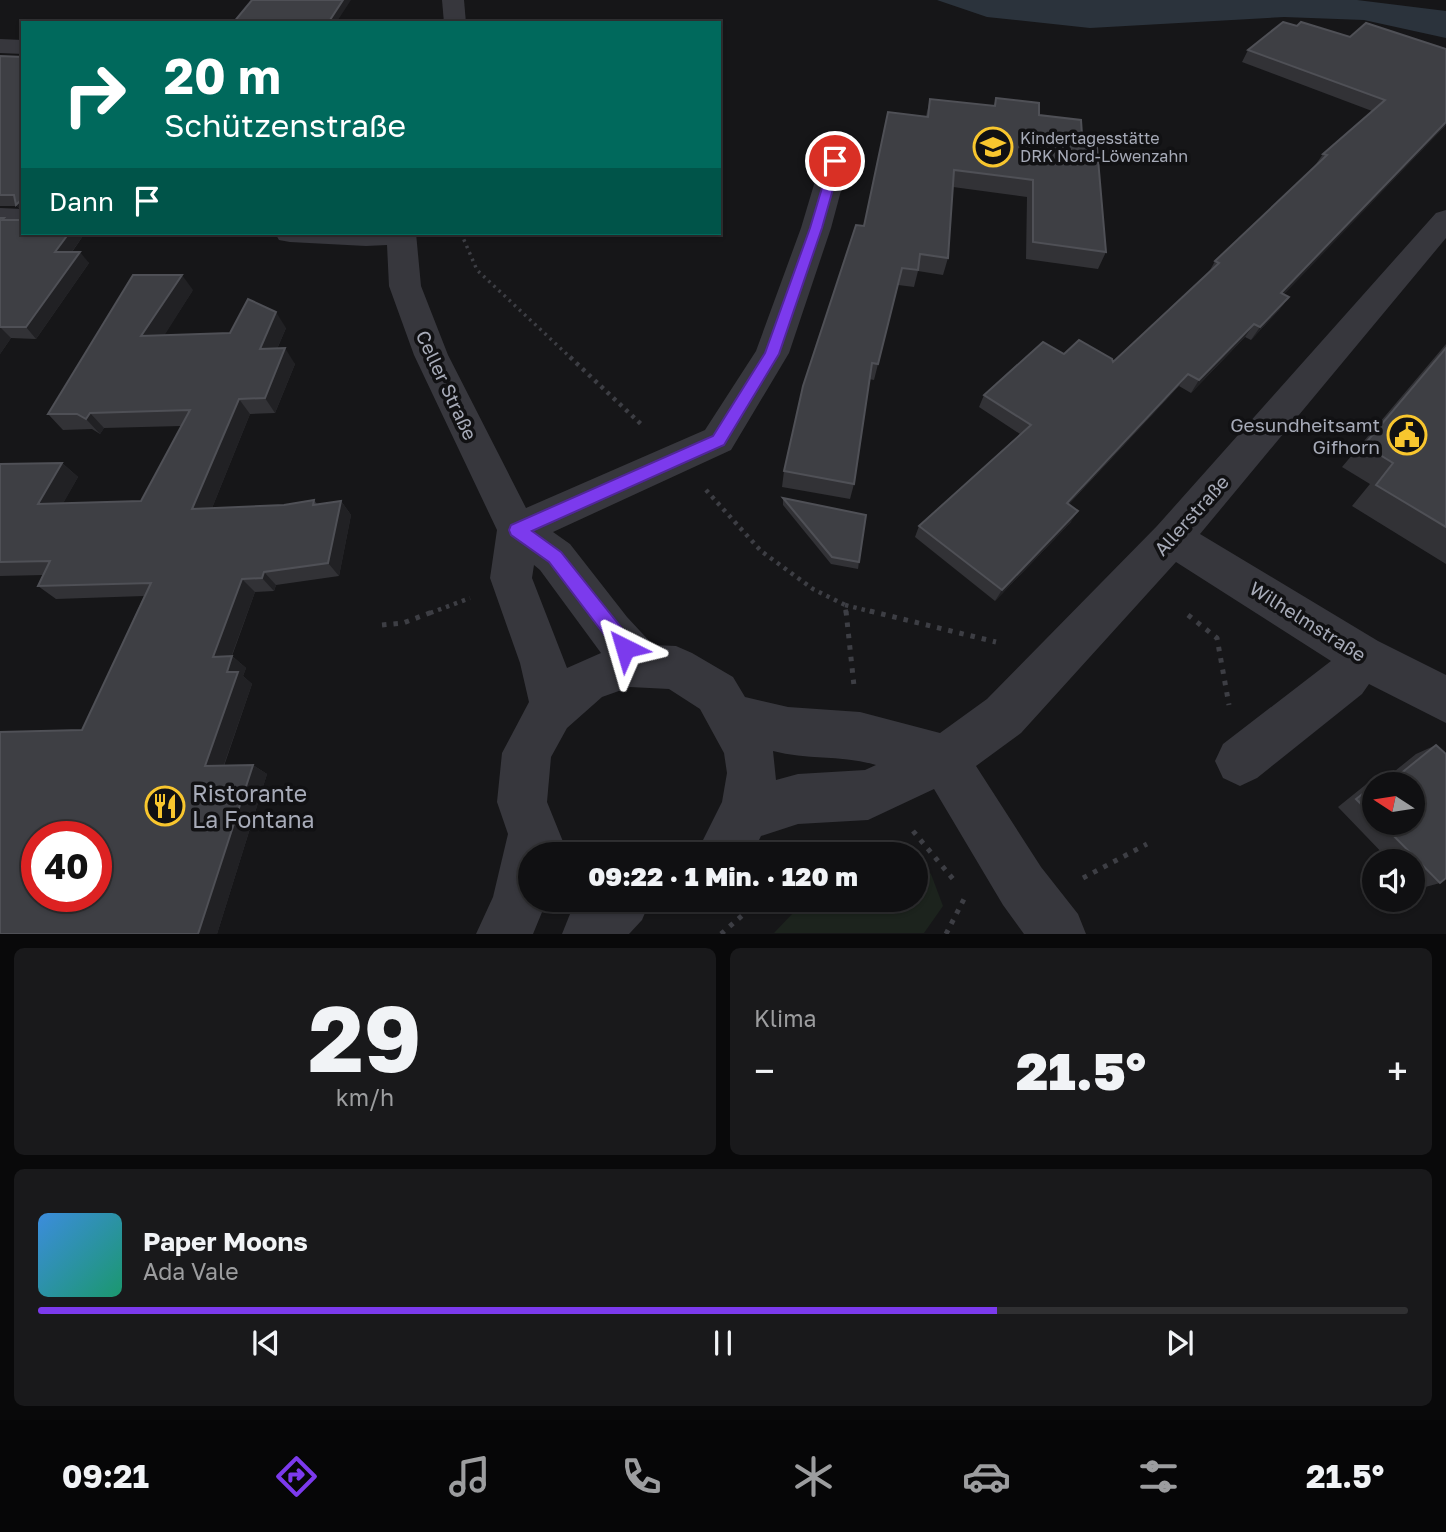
<!DOCTYPE html>
<html lang="de">
<meta charset="utf-8">
<style>
:root{--surface:#101012;--page:#19191b;--text:#f1f3f6;--muted:#9c9d9f;--line:#303032;--accent:#7c3aed}
body{margin:0;font-family:"Golos Text",sans-serif;background:var(--page);color:var(--text);height:100vh;display:flex;flex-direction:column;font-size:26px;white-space:nowrap}
*{box-sizing:border-box;margin:0}
p{font-size:23px;color:var(--muted)}
.icon{flex:none;width:38px;height:38px;fill:none;stroke:currentColor;stroke-width:2;stroke-linecap:round;stroke-linejoin:round}
.map{position:relative;height:934px;overflow:hidden}
.side{display:flex;flex-direction:column;gap:14px;padding:14px;background:#09090a;flex:1}
.side>*{flex:none}
.guide{position:absolute;left:21px;top:21px;width:700px;height:214px;border-radius:0px;box-shadow:0 2px 5px #0004,0 0 0 2px var(--line);background:#00695c;color:#fff;overflow:hidden}
.needle{width:46px;rotate:282deg}
.tools{position:absolute;left:1362px;top:772px;display:grid;gap:14px}
.tools a{display:grid;place-items:center;width:63px;height:63px;border-radius:50%;background:var(--surface);box-shadow:0 2px 5px #0004,0 0 0 2px var(--line);font-size:35px}
.speed{position:absolute;left:21px;top:821px;display:flex;gap:14px;font-size:35px;font-weight:700;text-align:center}
.speed>*{display:grid;place-content:center;width:91px;height:91px;border-radius:50%;background:var(--surface);box-shadow:0 2px 5px #0004,0 0 0 2px var(--line);line-height:1}
.speed .limit{border:10px solid #d22;background:#fff;color:#111}
.pin{position:absolute;display:grid;place-items:center;width:60px;height:60px;color:#fff;margin:-30px;border:4px solid #fff;border-radius:50%;box-shadow:0 2px 7px #0007}
.me{position:absolute;width:77px;margin:-38px;rotate:320deg;stroke-linejoin:round;filter:drop-shadow(0 0 5px #0008)}
.turn{display:flex;align-items:center;gap:24px;height:147px;padding:0 28px;font-size:32px}
.turn .icon{width:91px;height:91px;stroke-width:2.5}
.turn b{display:block;font-size:49px;line-height:60px}
.then{display:flex;align-items:center;height:66px;padding:0 28px;background:#0003;gap:14px;font-size:26px}
.big{font-size:52px;font-weight:800;line-height:1.1}
.side .widget{flex:1;display:flex;flex-direction:column;justify-content:center;gap:10px;min-width:0;padding:0 24px;border-radius:10px;background:var(--page)}
.side .dial{align-items:center;gap:0}
.dial b{font-size:91px;line-height:1}
.song{display:flex;align-items:center;gap:21px}
.cover{width:84px;height:84px;border-radius:10px;background:linear-gradient(135deg,hsl(210 70% 55%),hsl(160 70% 35%))}
.played{height:7px;border-radius:4px;background:linear-gradient(90deg,var(--accent) 70%,var(--line) 70%)}
.keys{display:flex;justify-content:space-around;direction:ltr}
.heat{display:flex;justify-content:space-between;align-items:center;font-size:38px;direction:ltr}
.side .tiles{flex:1;display:grid;gap:14px;grid-template-columns:1fr 1fr}
.widget:last-child{grid-column:span 2}
.trip{position:absolute;left:518px;top:842px;width:410px;height:70px;border-radius:35px;background:var(--surface);box-shadow:0 2px 5px #0004,0 0 0 2px var(--line);font-weight:800;line-height:70px;text-align:center}
.tab-bar{display:flex;height:112px;justify-content:space-around;align-items:center;background:#060607;color:var(--muted)}
.tab-bar .icon{width:49px;height:49px}
.tab-bar .selected{color:var(--accent)}
.tab-bar b{font-size:32px;color:var(--text)}
.map>svg:first-child{display:block}
.green{fill:#1c231d}
.water{fill:#2b333c}
.lines{fill:none;stroke-linecap:round;stroke-linejoin:round}
.path-far2{stroke:#3d3e44;stroke-width:3.5;stroke-dasharray:2.5 4.5;stroke-linecap:butt}
.path-far1{stroke:#3d3e44;stroke-width:4.5;stroke-dasharray:3.5 5;stroke-linecap:butt}
.path{stroke:#3d3e44;stroke-width:5;stroke-dasharray:4.5 7;stroke-linecap:butt}
.minor{fill:#37373d;fill-rule:evenodd}
.wall{fill:#323236;fill-rule:evenodd}
.shaded-wall{fill:#212124}
.building{fill:#3e3f44;stroke:#4f5056;stroke-width:2;fill-rule:evenodd}
.route{fill:#7c3aed;stroke:#51269a;stroke-width:2}
.labels{text-anchor:middle;dominant-baseline:central;stroke-width:7;stroke-linejoin:round;paint-order:stroke}
.far-poi-label{font-size:16px;fill:#a7abb8;stroke:#111113;text-anchor:start}
.street-label{font-size:19px;fill:#a7abb8;stroke:#111113}
.poi-label{font-size:19px;fill:#a7abb8;stroke:#111113;text-anchor:end}
.near-poi-label{font-size:23px;fill:#a7abb8;stroke:#111113;text-anchor:start}
</style>
<div class="map">
<svg width="1446" height="934" viewBox="0 0 1446 934">
<rect width="100%" height="100%" fill="#161618"/>
<path class="green" d="M915,860L931,874L943,906L924,933H774L794,912L802,900H915Z"/>
<path class="water" d="M937,0H1357L1446,11V38L1364,20L1284,17L1090,28L987,17Z"/>
<g class="lines">
<path class="path-far2" d="M461,233L477,270L572,359"/>
<g class="path-far1">
<path d="M570,357L643,426"/>
<path d="M706,490L761,551L813,589L845,605L846,613"/>
<path d="M845,605L877,613"/>
<path d="M430,613L470,598"/>
</g>
<g class="path">
<path d="M846,611L854,686"/>
<path d="M870,611L996,642"/>
<path d="M1188,615L1217,638L1229,705"/>
<path d="M382,625L403,623L435,611"/>
<path d="M913,831L953,879"/>
<path d="M1083,878L1147,844"/>
<path d="M721,934L760,900"/>
<path d="M946,934L965,897"/>
</g>
<g class="minor">
<path d="M442,0H464L466,23H444Z"/>
<path d="M0,39L23,40V54L0,53Z"/>
<path d="M835,153L845,155L849,161L831,228L789,353L731,450L553,532L570,544L627,617L653,645L676,646L692,653L733,677L745,697L788,707L860,712L940,733L987,699L1157,526L1436,213L1446,210V238L1200,534L1378,641L1446,675V723L1369,684L1362,694L1257,778L1240,786L1223,778L1215,761L1223,744L1331,661L1176,562L1021,733L976,766L1041,867L1078,914L1086,934H1024L1003,905L934,789L868,820L798,824L761,836L752,854H696L722,802L727,773L724,753L700,709L669,689L630,687L602,697L567,728L551,757L547,802L568,854H530V900H547L533,934H476L493,897L508,834L497,802L502,753L529,702L520,663L490,578L497,530L414,355L389,286L387,245L366,246L290,242L279,240L275,233H416L421,286L448,355L526,508L705,430L756,351L801,228L821,161L825,155ZM534,565L540,570L601,653L567,668L532,578ZM773,751C807,760 842,755 876,765L865,770L798,774L776,780Z"/>
<path d="M0,208L23,209V227L0,226Z"/>
<path d="M586,900H650V901L642,920L629,934H562L570,914Z"/>
</g>
</g>
<g class="wall">
<path d="M1297,26L1350,37L1446,49V125L1283,294L1289,297L1279,310L1251,340L1245,337L1191,393L1179,386L1069,504L1071,522L995,601L915,537L919,526L1020,434L979,407L984,395L1064,354L1113,362L1208,274L1215,261L1314,167L1323,154L1372,111L1242,62L1248,50Z"/>
<path d="M0,56L23,57V213L17,206H0Z"/>
<path d="M996,98L1039,115L1082,135L1106,252L1098,269L1026,259L1027,197L953,187L948,258L943,275L918,271L914,287L898,285L874,380L869,379L854,484L850,499L782,487L784,471L864,226L926,116L930,99L994,106Z"/>
<path d="M0,218L6,220L85,233L72,252L89,263L36,339L11,338L0,354Z"/>
<path d="M193,290L164,335L230,333L286,328L277,349L295,364L275,413L250,414L212,508L284,505L314,500L317,504L341,501L351,515L339,576L276,585L274,591L255,592L232,656L246,668L243,676L252,684L224,766L253,765L267,774L217,934L82,730L144,596L56,599L38,586L43,575L0,576V464L62,463L78,477L63,503L141,501L181,426L104,428L100,434L92,429L63,430L48,414Z"/>
<path d="M1446,344V564L1352,506L1370,484L1342,467Z"/>
<path d="M783,498L859,562L858,569L831,564L783,505Z"/>
<path d="M1436,745L1440,883L1418,889L1412,883V861H1390L1338,807L1369,782L1388,773L1390,775L1416,754ZM1374,784H1412V822H1374Z"/>
</g>
<g class="shaded-wall">
<path d="M343,0H351L336,23H328Z"/>
<path d="M1446,122V125L1272,307L1281,293Z"/>
<path d="M23,198V213L16,205Z"/>
<path d="M69,233H85L64,263L55,252Z"/>
<path d="M80,252L89,263L36,339L26,327Z"/>
<path d="M182,275L193,290L154,352L141,336Z"/>
<path d="M1289,297L1279,310L1251,340L1260,327Z"/>
<path d="M276,312L286,328L270,365L260,349Z"/>
<path d="M1254,324L1245,337L1191,393L1199,380Z"/>
<path d="M0,327L11,338L0,354Z"/>
<path d="M285,348L295,364L275,413L265,398Z"/>
<path d="M1188,374L1179,386L1059,514L1067,503Z"/>
<path d="M239,399L250,414L206,523L192,509Z"/>
<path d="M90,413L104,428L100,434L86,419Z"/>
<path d="M62,463L78,477L55,518L38,504Z"/>
<path d="M341,501L351,515L339,576L328,563Z"/>
<path d="M1078,511L1071,522L995,601L1002,590Z"/>
<path d="M264,572L276,585L274,591L262,578Z"/>
<path d="M242,579L255,592L227,668L213,657Z"/>
<path d="M232,656L246,668L243,676L252,684L220,776L205,766L227,672Z"/>
<path d="M253,765L267,774L217,934H198Z"/>
</g>
<g class="building">
<path d="M252,0H343L328,23H233Z"/>
<path d="M1283,22L1297,26L1301,22L1350,37L1366,23L1446,49V122L1281,293L1289,297L1260,327L1254,324L1199,380L1188,374L1067,503L1078,511L1002,590L919,526L1031,425L984,395L1043,342L1064,354L1079,340L1112,359L1113,362L1219,263L1215,261L1327,155L1323,154L1385,100L1248,50Z"/>
<path d="M0,56L23,57V198L16,205L14,195H0Z"/>
<path d="M996,98L1039,103V115L1081,120L1082,135L1096,136L1106,252L1033,242V180L954,170L948,258L920,254L918,270L902,268L878,364L872,363L854,484L784,471L803,386L856,225L864,226L888,112L928,117L930,99L995,106Z"/>
<path d="M0,218H4L2,220H23V233H69L55,252H80L26,327H0Z"/>
<path d="M133,275H182L141,336L230,333L248,299L276,312L260,349L285,348L265,398L239,399L192,509L284,505L314,500L313,505L341,501L328,563L264,572L262,578L242,579L213,657L232,656L227,672H238L205,766L253,765L198,934H0V732L82,730L151,583L38,586L50,561L0,562V464L62,463L38,504L141,501L190,410L90,413L86,419L77,414H48ZM37,836H96V896H37Z"/>
<path d="M1446,348V527L1376,485L1393,463L1364,445Z"/>
<path d="M783,498L866,515L859,562L832,557Z"/>
<path d="M1436,745L1446,754V878L1440,883L1380,822H1412V784H1375L1388,773L1394,779Z"/>
<path d="M1374,785V817L1356,799Z"/>
</g>
<path class="route" d="M835,157L841,161L822,228L779,354L724,445L532,531L561,552L632,641L635,648L632,654L625,656L619,654L549,562L511,535L509,530L511,525L713,436L765,353L810,228L830,161Z"/>
<defs>
<symbol id="school-ring" viewBox="-11 -11 22 22"><circle r="9.5" fill="#111113" stroke="#f8c62e" stroke-width="1.5"/><path d="M0-5L7-2L0 1L-7-2ZM-4 1L0 2.5L4 1V4Q0 6-4 4Z" fill="#f8c62e"/></symbol>
<symbol id="civic-ring" viewBox="-11 -11 22 22"><circle r="9.5" fill="#111113" stroke="#f8c62e" stroke-width="1.5"/><path d="M-.6-6.5H3V-4.5H.6V-3L4-1V1h2V6H-6V1h2V-1L-.6-3ZM-1.2 2.5V6h2.4V2.5Z" fill="#f8c62e"/></symbol>
<symbol id="restaurant-ring" viewBox="-11 -11 22 22"><circle r="9.5" fill="#111113" stroke="#f8c62e" stroke-width="1.5"/><path d="M-5-6h1v4h1v-4h1v4h1v-4h1v5L-1.5 .5V6h-2V.5L-5-1ZM5-6V6H3V1.5H1.5Q1.5-4 5-6Z" fill="#f8c62e"/></symbol>
</defs>
<g fill-rule="evenodd">
<use href="#school-ring" x="971" y="125" width="44" height="44"/>
<use href="#civic-ring" x="1385" y="413" width="44" height="44"/>
<use href="#restaurant-ring" x="143" y="784" width="44" height="44"/>
</g>
<g class="labels">
<g class="far-poi-label">
<text x="1020" y="138">Kindertagesstätte<tspan x="1020" dy="18">DRK Nord-Löwenzahn</tspan></text>
</g>
<g class="street-label">
<text transform="translate(447 385) rotate(65)">Celler Straße</text>
<text transform="translate(1191 515) rotate(-48)">Allerstraße</text>
<text transform="translate(1308 621) rotate(32)">Wilhelmstraße</text>
</g>
<g class="poi-label">
<text x="1380" y="424">Gesundheitsamt<tspan x="1380" dy="22">Gifhorn</tspan></text>
</g>
<g class="near-poi-label">
<text x="192" y="793">Ristorante<tspan x="192" dy="26">La Fontana</tspan></text>
</g>
</g>
</svg>
<div class="tools">
<a><svg class="needle" viewBox="-14 -14 28 28"><path d="M0-13l5 13h-10z" fill="#e53935"/><path d="M0 13l5-13h-10z" fill="#9c9d9f"/></svg></a>
<a><svg class="icon" aria-label="sound" viewBox="0 0 24 24"><path d="M4 9h4l5-4v14l-5-4H4zM17 9q2 3 0 6"/></svg></a>
</div>
<div class="speed"><div class="limit">40</div></div>
<div class="pin" style="left:835px;top:161px;background:#d93025"><svg class="icon" aria-label="arrive" viewBox="0 0 24 24"><path d="M6 21V4h12l-3 4 3 4H6"/></svg></div>
<svg class="me" style="left:625px;top:648px" viewBox="-20 -20 40 40"><path d="M0-17L14 15 0 8-14 15z" fill="#7c3aed" stroke="#fff" stroke-width="4"/></svg>
<div class="trip">09:22 · 1 Min. · 120 m</div>
<div class="guide">
<div class="turn"><svg class="icon" aria-label="right" viewBox="0 0 24 24"><path d="M7 20v-9h11M14 6l5 5-5 5"/></svg><div><b>20 m</b>Schützenstraße</div></div>
<div class="then">Dann<svg class="icon" aria-label="arrive" viewBox="0 0 24 24"><path d="M6 21V4h12l-3 4 3 4H6"/></svg></div>
</div>
</div>
<section class="side">
<div class="tiles">
<div class="widget dial"><b>29</b><p>km/h</p></div>
<div class="widget"><p>Klima</p>
<div class="heat"><a>−</a><b class="big">21.5°</b><a>+</a></div>
</div>
<div class="widget">
<div class="song"><i class="cover"></i><div><b>Paper Moons</b><p>Ada Vale</p></div></div>
<div class="played"></div>
<div class="keys"><svg class="icon" aria-label="previous" viewBox="0 0 24 24"><path d="M18 5L8 12l10 7zM5 5v14"/></svg><svg class="icon" aria-label="pause" viewBox="0 0 24 24"><path d="M8 5v14M16 5v14"/></svg><svg class="icon" aria-label="next" viewBox="0 0 24 24"><path d="M6 5l10 7-10 7zM19 5v14"/></svg></div>
</div>
</div>
</section>
<nav class="tab-bar">
<b>09:21</b>
<svg class="icon selected" aria-label="directions" viewBox="0 0 24 24"><path d="M12 3l9 9-9 9-9-9zM9 14v-3h6M13 9l2 2-2 2"/></svg>
<svg class="icon" aria-label="music" viewBox="0 0 24 24"><path d="M9 18V5l10-2v13"/><circle cx="6" cy="18" r="3"/><circle cx="16" cy="16" r="3"/></svg>
<svg class="icon" aria-label="phone" viewBox="0 0 24 24"><path d="M5 4h4l2 5-3 2q2 4 5 5l2-3 5 2v4C11 20 4 13 5 4z"/></svg>
<svg class="icon" aria-label="climate" viewBox="0 0 24 24"><path d="M12 3v18M4 7l16 10M4 17L20 7"/></svg>
<svg class="icon" aria-label="car" viewBox="0 0 24 24"><path d="M5 17H2v-5l4-1 3-4h7l3 4 3 1v5h-3M9 17h6M6 11h13"/><circle cx="7" cy="17" r="2"/><circle cx="17" cy="17" r="2"/></svg>
<svg class="icon" aria-label="filters" viewBox="0 0 24 24"><path d="M4 7h16M4 17h16"/><circle cx="9" cy="7" r="2"/><circle cx="15" cy="17" r="2"/></svg>
<b>21.5°</b>
</nav>
